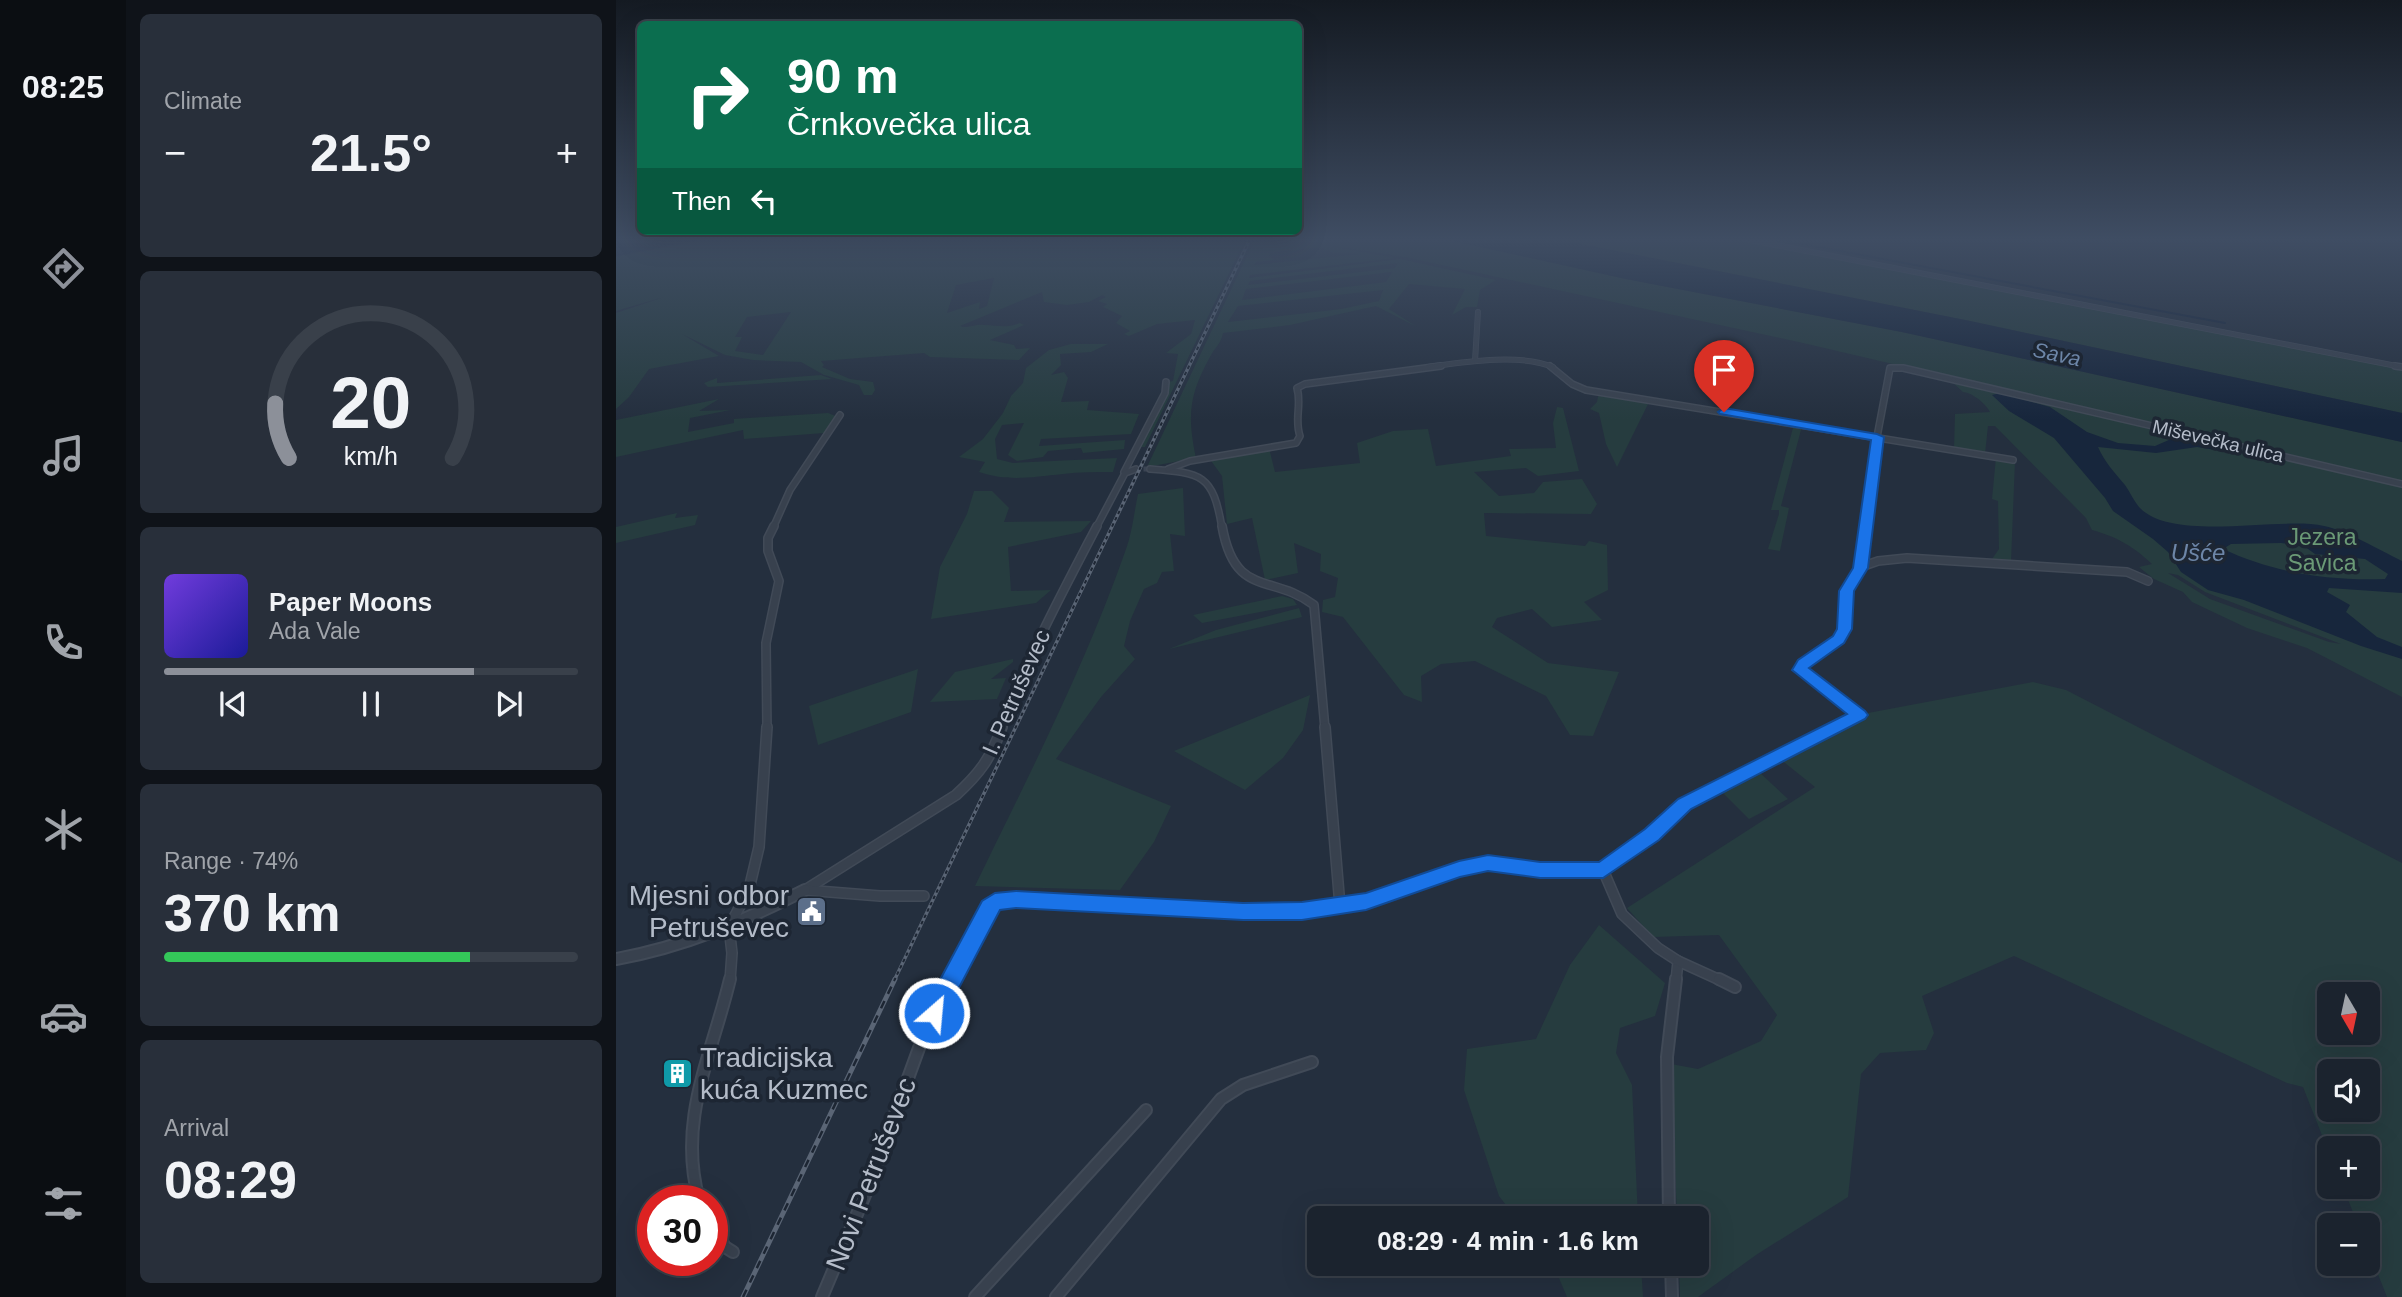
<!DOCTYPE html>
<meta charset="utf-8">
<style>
:root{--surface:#1b232e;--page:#282f3a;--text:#f1f3f6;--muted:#a0a4aa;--line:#39404a;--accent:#8c9099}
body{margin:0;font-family:Helvetica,sans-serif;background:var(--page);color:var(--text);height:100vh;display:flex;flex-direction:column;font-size:26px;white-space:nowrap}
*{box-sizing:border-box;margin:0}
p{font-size:23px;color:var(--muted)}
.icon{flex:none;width:38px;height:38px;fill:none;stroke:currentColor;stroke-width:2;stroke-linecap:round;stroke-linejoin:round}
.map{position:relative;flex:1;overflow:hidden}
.sheet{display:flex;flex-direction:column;gap:14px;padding:14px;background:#0f1319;width:490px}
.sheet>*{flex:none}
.guide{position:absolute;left:21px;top:21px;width:665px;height:214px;border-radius:10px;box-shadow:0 7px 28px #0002,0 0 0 2px var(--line);background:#0b6e4f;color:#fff;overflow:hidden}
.needle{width:46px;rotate:171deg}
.controls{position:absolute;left:1701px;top:982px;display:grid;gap:14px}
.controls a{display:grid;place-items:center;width:63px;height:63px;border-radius:10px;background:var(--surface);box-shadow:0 7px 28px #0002,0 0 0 2px var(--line);font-size:35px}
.speed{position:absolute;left:21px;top:1185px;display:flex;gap:14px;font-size:35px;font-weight:700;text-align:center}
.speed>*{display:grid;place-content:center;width:91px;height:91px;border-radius:50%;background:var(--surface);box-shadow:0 7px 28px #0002,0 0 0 2px var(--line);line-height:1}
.speed .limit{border:10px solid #d22;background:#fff;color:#111}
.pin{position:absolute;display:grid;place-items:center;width:60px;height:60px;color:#fff;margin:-72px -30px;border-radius:50% 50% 50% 0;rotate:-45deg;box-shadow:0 0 7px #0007}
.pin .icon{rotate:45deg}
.me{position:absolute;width:77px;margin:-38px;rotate:27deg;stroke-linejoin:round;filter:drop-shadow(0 0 5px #0008)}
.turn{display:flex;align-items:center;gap:24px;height:147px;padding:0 35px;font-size:32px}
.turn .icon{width:91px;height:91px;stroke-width:2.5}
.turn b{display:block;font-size:49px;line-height:60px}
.then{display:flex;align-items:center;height:66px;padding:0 35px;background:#0003;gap:14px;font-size:26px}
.big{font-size:52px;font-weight:700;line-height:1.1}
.sheet .card{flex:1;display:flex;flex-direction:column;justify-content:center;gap:10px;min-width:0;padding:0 24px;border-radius:10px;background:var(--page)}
.sheet .dial{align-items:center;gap:0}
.dial svg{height:182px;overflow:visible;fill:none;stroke:var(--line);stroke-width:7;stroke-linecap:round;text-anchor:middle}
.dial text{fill:var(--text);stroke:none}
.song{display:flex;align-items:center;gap:21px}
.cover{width:84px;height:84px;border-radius:10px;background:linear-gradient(135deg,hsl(260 70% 55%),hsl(240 70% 35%))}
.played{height:7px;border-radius:4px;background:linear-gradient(90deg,var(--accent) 75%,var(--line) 75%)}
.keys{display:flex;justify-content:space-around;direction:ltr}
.heat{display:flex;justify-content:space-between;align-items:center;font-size:38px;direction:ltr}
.charge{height:10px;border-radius:5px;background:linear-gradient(90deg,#34c759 74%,var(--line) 0)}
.trip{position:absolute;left:691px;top:1206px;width:402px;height:70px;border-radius:10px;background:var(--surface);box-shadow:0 7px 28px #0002,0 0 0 2px var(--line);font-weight:700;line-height:70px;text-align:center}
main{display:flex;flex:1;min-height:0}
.tab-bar{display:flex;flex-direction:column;width:126px;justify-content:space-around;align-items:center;background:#0b0e12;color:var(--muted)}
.tab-bar .icon{width:49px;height:49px}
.tab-bar .on{color:var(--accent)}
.tab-bar b{font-size:32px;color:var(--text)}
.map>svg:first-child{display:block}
.green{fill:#263c3f;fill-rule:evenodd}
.water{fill:#17263c;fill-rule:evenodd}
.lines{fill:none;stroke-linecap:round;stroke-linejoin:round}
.stream{stroke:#17263c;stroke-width:2}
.minor-tunnel{stroke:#3a4453;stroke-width:5;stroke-dasharray:5 2.5;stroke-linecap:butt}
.minor-far4-casing{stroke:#414a57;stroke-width:6}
.minor-far3-casing{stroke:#414a57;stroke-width:8}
.minor-far2-casing{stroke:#414a57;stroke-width:10}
.minor-far1-casing{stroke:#414a57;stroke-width:12}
.minor-casing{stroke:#414a57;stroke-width:14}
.tertiary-casing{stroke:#414a57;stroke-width:14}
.minor-far4{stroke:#38414e;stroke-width:4.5}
.minor-far3{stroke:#38414e;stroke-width:5}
.minor-far2{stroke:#38414e;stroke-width:7}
.minor-far1{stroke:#38414e;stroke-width:9}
.minor{stroke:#38414e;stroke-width:10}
.tertiary{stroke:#38414e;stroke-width:10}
.rail-far1-casing{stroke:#5a6575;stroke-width:3.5}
.rail-casing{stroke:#5a6575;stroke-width:5}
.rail-far1{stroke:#1d2633;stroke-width:2;stroke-dasharray:3.5;stroke-linecap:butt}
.rail{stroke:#1d2633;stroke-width:2.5;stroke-dasharray:8;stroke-linecap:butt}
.route{fill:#1a73e8;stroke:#114b97;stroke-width:2}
.labels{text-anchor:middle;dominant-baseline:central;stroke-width:7;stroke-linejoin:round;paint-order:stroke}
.far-street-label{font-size:19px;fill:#b4bcc9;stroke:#1d2633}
.far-water-label{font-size:21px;font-style:italic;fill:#6d86a8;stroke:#1d2633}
.park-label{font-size:23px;fill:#6b9a76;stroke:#1d2633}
.street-label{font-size:23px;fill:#b4bcc9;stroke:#1d2633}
.water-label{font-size:24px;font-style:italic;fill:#6d86a8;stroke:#1d2633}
.near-poi-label{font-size:28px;fill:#b4bcc9;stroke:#1d2633;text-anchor:end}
.near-street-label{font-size:28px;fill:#b4bcc9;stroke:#1d2633}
</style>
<main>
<nav class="tab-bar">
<b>08:25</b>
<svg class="icon on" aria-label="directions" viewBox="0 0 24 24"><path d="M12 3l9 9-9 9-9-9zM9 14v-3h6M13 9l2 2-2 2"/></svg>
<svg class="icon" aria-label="music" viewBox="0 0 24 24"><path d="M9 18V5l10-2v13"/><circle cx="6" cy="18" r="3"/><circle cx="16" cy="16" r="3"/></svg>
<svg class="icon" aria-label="phone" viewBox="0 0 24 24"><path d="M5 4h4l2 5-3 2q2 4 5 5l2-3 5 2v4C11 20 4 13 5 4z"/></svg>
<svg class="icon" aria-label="climate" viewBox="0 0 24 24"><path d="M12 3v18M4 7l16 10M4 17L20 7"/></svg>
<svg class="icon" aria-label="car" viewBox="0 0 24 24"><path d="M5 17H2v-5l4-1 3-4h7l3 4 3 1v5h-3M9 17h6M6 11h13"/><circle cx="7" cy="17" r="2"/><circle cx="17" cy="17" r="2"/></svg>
<svg class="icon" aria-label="filters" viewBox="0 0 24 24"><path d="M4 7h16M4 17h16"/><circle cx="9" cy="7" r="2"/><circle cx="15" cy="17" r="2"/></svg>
</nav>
<section class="sheet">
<div class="card"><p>Climate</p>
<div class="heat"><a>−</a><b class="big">21.5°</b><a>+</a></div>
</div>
<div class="card dial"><svg viewBox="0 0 100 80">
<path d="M14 69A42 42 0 1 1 86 69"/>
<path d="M14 69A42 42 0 0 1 8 45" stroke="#8c9099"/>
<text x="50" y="56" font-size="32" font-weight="700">20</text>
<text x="50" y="72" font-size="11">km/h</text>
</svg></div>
<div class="card">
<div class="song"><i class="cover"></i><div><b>Paper Moons</b><p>Ada Vale</p></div></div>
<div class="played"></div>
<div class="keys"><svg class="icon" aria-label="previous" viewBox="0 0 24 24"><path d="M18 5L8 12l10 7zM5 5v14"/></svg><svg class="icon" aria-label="pause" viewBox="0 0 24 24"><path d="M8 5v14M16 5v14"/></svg><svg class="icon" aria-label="next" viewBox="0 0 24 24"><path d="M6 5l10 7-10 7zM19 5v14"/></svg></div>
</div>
<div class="card"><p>Range · 74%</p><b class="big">370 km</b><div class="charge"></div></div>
<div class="card"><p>Arrival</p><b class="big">08:29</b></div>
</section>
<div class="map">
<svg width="1786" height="1297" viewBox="0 0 1786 1297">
<rect width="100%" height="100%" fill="#242f3e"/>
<g class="green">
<path d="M92,239H621L629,240L529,447H521L552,382L557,381L562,354L550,353L575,334L579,320L541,324L513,336L508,334L514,331L500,323L506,316L487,307L491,304L482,301L490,297L486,295L494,291L473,302L451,305L428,302L426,292L344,326C352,329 359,324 368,325C382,325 389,329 404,323L408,325L374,340L398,345L400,349L414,348L403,360L314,357L308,353L205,361L208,365L206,367L234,379L257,382L259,390L256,395H248L243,385L208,375L185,362L137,360L109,355L66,334L103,356L33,369L13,397L0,409V313L48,297L0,311V257ZM378,278L371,306L363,309L364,302L331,313L340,285ZM175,312L147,355L119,351L126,337H119L131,317Z"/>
<path d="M639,239H828L1010,279L1286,332L1786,442V483L1187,343L789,257L698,243L779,258L634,275L633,278L784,259L880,280L864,290L861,307H850L836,315L849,289L793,284L773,309L801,327L760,306L674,325L607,333C605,344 599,347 594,357C573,395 571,415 580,458L531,467ZM703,247L718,253L745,254L638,265L640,262L658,260L653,256L655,253ZM782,263L779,268L632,285L634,281ZM776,272L770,282L626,300L630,289ZM767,290L763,301L725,309L612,322L622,306Z"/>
<path d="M940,239H1125L1786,368V413L1354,321Z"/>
<path d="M455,344H492L475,352L444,354L445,365L435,375L448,372L452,378L445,402L473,401L471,410L523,414L515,434L425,439L423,446L509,440L508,449L467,453L465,448L432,451L427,457L401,461L392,455L408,423L386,425L379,439L381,459L397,463L501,458L497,472C481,472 463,472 447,474C416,477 393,482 363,472L369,462L343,457L367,439L387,413L395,396L407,383L410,368L433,350Z"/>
<path d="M205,375L216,379L92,387L88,383L101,378V383Z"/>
<path d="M1334,380L1786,485V697L1691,648L1631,628L1576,602L1567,592L1538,579L1523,567L1536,564C1517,546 1501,537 1476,530L1470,518L1379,426H1372L1369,454L1338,449L1339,414L1374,412C1369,403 1357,393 1347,392ZM1552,573L1562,575L1589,592L1725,644L1713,642L1594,599Z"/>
<path d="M983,392L1034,400L1001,467L990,444L983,413L974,409L981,402Z"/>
<path d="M103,399L83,411L114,410L74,418L72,432L118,423V419L212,413L222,417L208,433L128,439L127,430L0,457V420Z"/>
<path d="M941,407L947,408L963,471L922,476L910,468L858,472L883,496L918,493L927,482L966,479L981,504L975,514L868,513L870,536L969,546L973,541L991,545L992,590L968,602L986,620L936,627L916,609L881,618L876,627L932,663L1003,672L977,736L954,735L930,696L859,661L825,664L805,676L806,702L788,695L727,617L706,612L707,600L719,597L722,578L704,571L705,554L678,543L682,573L649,580L636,518L611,524L606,476L593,458L653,448L659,472L744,463L741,443L777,431L812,429L820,466L895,456L893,449L940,448L937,423Z"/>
<path d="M1178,424L1186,426L1165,506L1173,508L1164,551L1152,549L1163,514V510H1155Z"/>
<path d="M1380,457L1399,461L1395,562H1374L1383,549L1382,501L1376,499Z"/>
<path d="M567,488L569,536L554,534L558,571L546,572L541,583L528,589L514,621L508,646L519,659L485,697L440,759L555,806L538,842L504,890L359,886C412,777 469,666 509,552C516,534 518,513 522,494Z"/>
<path d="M358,491H376L393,508L388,522L475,521L465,532L392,547L395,591L435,590L420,603L315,619L324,567L351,514Z"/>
<path d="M61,513L59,518L82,515L79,525L0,543V527Z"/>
<path d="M666,596L677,599L681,605L586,623L577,615Z"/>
<path d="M683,608L686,617L553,649L600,630Z"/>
<path d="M397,659V662L375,679L390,678L381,699L314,702L339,672Z"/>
<path d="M302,669L295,712L202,745L193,706Z"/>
<path d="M1417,682L1450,690L1786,863V1297H1771L1752,1249V1225H1742L1727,1187L1752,1186V1148H1713V1153L1687,1087L1671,1083L1398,956L1306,996L1318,1033L1310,1050L1264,1053L1245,1074L1232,1197L1140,1255L1082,1297H1064L1063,1264H1082V1218H1061L1055,1064L1082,1069L1145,1041L1161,1015L1103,935L1037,937L1011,908L1199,787L1164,759L1252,713ZM1713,994H1752V1032H1713ZM1713,1071H1752V1110H1713Z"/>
<path d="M694,695L687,730L667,758L629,790L558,751Z"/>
<path d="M1142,771L1172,799L1133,819L1104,790Z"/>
<path d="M983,925L1049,983L1039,1016L1004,1028L1000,1053L1016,1085L1022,1218H900L883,1196L848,1090L851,1049L920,1039L954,965Z"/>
<path d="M937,1264H1025L1027,1297H951Z"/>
</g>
<g class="water">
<path d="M11,239H87L0,256V241Z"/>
<path d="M828,239H940L1354,321L1786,413V442L1286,332L1010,279Z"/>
<path d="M1384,393L1434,407L1471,432L1502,443L1539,446L1562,436L1623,451L1612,452L1581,447L1540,453L1482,447C1488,461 1498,472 1509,485C1514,492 1518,501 1523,507C1556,543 1663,516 1708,526C1732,531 1763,550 1786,561V593L1713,588L1711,592L1734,605L1730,612L1761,637L1786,647V659L1745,646L1628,600L1592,590L1565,572L1552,552L1537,539L1497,511L1489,498L1438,438L1393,411L1376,395ZM1665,543L1688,546L1699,554L1749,559L1772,574L1769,579C1713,581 1658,573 1607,549L1615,544Z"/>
</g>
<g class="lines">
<path class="stream" d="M1160,239L1609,323"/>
<path class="minor-tunnel" d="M520,469H534"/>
<defs>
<g id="minor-far4">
<path d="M1129,239L1786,367"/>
<path d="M859,361L862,312"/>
<path d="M812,367C848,362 903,353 937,367"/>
</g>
<g id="minor-far3">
<path d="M934,366L956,384L970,390L1397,460"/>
<path d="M1779,366L1786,367"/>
<path d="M534,469C586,473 597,474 606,528"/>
<path d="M552,469L574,461L680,443L684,436C678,419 686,405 681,388L689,384L825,366"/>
<path d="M508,472L549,393L550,382"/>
<path d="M157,528L174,490L224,415"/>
<path d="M480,528L509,473L520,469"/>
<path d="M1250,528L1261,437L1274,368H1287L1786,484"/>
</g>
<g id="minor-far2">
<path d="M606,526C619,599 656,573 698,605L709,729"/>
<path d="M1245,567L1262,561L1291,558L1511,572L1532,581"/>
<path d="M151,729L150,643L163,581L152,551V538L158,526"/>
<path d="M385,729C411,658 446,593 481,526"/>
<path d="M1216,729L1243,715L1184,670L1187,664L1222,640L1228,629L1231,591L1245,567L1250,526"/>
</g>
<g id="minor-far1">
<path d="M709,727L724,906"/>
<path d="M987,870L1006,914L1042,948L1062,961L1060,981"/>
<path d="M189,890L340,795C364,773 375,758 386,727"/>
<path d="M189,890L264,896H308"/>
<path d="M1062,961L1106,981"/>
<path d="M114,981L116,953L113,927L133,889L143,847L151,727"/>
<path d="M336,981L373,908L379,902L400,900L627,911H686L750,902L843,869L872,863L924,870H987L1036,835L1068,804L1219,727"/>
</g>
<g id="minor">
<path d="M1103,979L1119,987"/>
<path d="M83,1200C61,1120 96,1055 114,979"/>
<path d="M1053,1218L1051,1057L1060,979"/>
<path d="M96,1224L109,1247L117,1252"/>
<path d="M1055,1264L1056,1297"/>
<path d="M206,1297L252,1188L303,1048L337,979"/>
<path d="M359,1297L530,1110"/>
<path d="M440,1297L605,1099L627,1085L696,1062"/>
</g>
<path id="tertiary" d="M0,959C68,947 128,921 189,890"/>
</defs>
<use href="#minor-far4" class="minor-far4-casing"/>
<use href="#minor-far3" class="minor-far3-casing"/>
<use href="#minor-far2" class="minor-far2-casing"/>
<use href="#minor-far1" class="minor-far1-casing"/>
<use href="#minor" class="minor-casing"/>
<use href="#tertiary" class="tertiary-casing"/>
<use href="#minor-far4" class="minor-far4"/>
<use href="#minor-far3" class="minor-far3"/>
<use href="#minor-far2" class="minor-far2"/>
<use href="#minor-far1" class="minor-far1"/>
<use href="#minor" class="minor"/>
<use href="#tertiary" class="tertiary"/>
<defs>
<path id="rail-far1" d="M278,981L634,239"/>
<path id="rail" d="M127,1297L279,979"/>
</defs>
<use href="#rail-far1" class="rail-far1-casing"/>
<use href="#rail" class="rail-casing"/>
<use href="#rail-far1" class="rail-far1"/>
<use href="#rail" class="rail"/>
</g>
<linearGradient id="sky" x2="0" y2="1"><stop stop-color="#141a22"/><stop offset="0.57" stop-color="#3f4d63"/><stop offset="1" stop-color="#3f4d63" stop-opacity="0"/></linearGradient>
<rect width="1786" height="420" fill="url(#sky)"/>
<path class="route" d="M1108,408L1261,434L1268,437L1252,568L1238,591L1236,629L1228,643L1193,668L1249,711L1252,715L1249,719L1075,809L1043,840L987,878H924L872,871L844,877L750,910L686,920H627L400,908L384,910L326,1020L318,1023L310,1020L307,1013L310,1006L366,901L379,893L400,891L627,903L686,902L750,893L843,861L872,855L924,862H983L1029,829L1062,799L1231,714L1176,670L1182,660L1217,636L1221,629L1223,591L1237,568L1255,440L1104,414L1102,412Z"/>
<defs>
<symbol id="civic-square" viewBox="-11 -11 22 22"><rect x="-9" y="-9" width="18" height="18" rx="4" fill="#5c6f8a" stroke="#1d2633"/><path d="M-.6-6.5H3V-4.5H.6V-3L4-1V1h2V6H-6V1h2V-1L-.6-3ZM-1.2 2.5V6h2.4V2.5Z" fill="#fff"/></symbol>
<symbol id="building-square" viewBox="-11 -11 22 22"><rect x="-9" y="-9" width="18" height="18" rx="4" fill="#0f9aa8" stroke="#1d2633"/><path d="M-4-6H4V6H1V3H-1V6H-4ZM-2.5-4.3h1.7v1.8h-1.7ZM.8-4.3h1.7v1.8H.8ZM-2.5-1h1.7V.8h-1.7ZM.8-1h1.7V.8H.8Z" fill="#fff"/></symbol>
</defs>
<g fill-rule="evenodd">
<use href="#civic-square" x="178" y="894" width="35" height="35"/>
<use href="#building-square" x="44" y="1056" width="35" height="35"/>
</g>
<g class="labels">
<g class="far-street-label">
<text transform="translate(1602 441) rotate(13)">Miševečka ulica</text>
</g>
<g class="far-water-label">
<text transform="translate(1441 354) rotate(12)">Sava</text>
</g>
<g class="park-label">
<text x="1706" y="537">Jezera<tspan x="1706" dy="26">Savica</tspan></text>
</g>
<g class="street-label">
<text transform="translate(400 692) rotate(-66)">I. Petruševec</text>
</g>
<g class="water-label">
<text x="1582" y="552">Ušće</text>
</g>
<g class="near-poi-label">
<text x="173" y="895">Mjesni odbor<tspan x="173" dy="32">Petruševec</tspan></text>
<text x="84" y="1057" text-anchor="start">Tradicijska<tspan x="84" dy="32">kuća Kuzmec</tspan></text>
</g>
<g class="near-street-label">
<text transform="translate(255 1174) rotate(-69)">Novi Petruševec</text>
</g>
</g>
</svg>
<div class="controls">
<a><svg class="needle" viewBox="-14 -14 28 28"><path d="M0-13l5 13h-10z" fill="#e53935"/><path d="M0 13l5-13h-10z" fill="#a0a4aa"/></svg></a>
<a><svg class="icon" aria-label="sound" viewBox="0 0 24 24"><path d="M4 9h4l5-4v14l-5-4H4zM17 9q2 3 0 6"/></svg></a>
<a>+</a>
<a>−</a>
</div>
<div class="speed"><div class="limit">30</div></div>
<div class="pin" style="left:1108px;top:412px;background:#d93025"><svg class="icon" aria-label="arrive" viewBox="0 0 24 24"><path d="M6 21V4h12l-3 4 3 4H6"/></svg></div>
<svg class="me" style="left:318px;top:1013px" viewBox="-20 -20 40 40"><circle r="17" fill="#1a73e8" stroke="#fff" stroke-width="3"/><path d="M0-11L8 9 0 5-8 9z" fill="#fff"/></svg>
<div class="trip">08:29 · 4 min · 1.6 km</div>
<div class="guide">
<div class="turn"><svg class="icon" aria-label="right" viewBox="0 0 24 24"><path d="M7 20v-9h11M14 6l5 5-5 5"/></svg><div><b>90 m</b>Črnkovečka ulica</div></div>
<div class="then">Then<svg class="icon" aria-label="left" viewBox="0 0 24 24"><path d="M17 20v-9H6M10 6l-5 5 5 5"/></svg></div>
</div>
</div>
</main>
